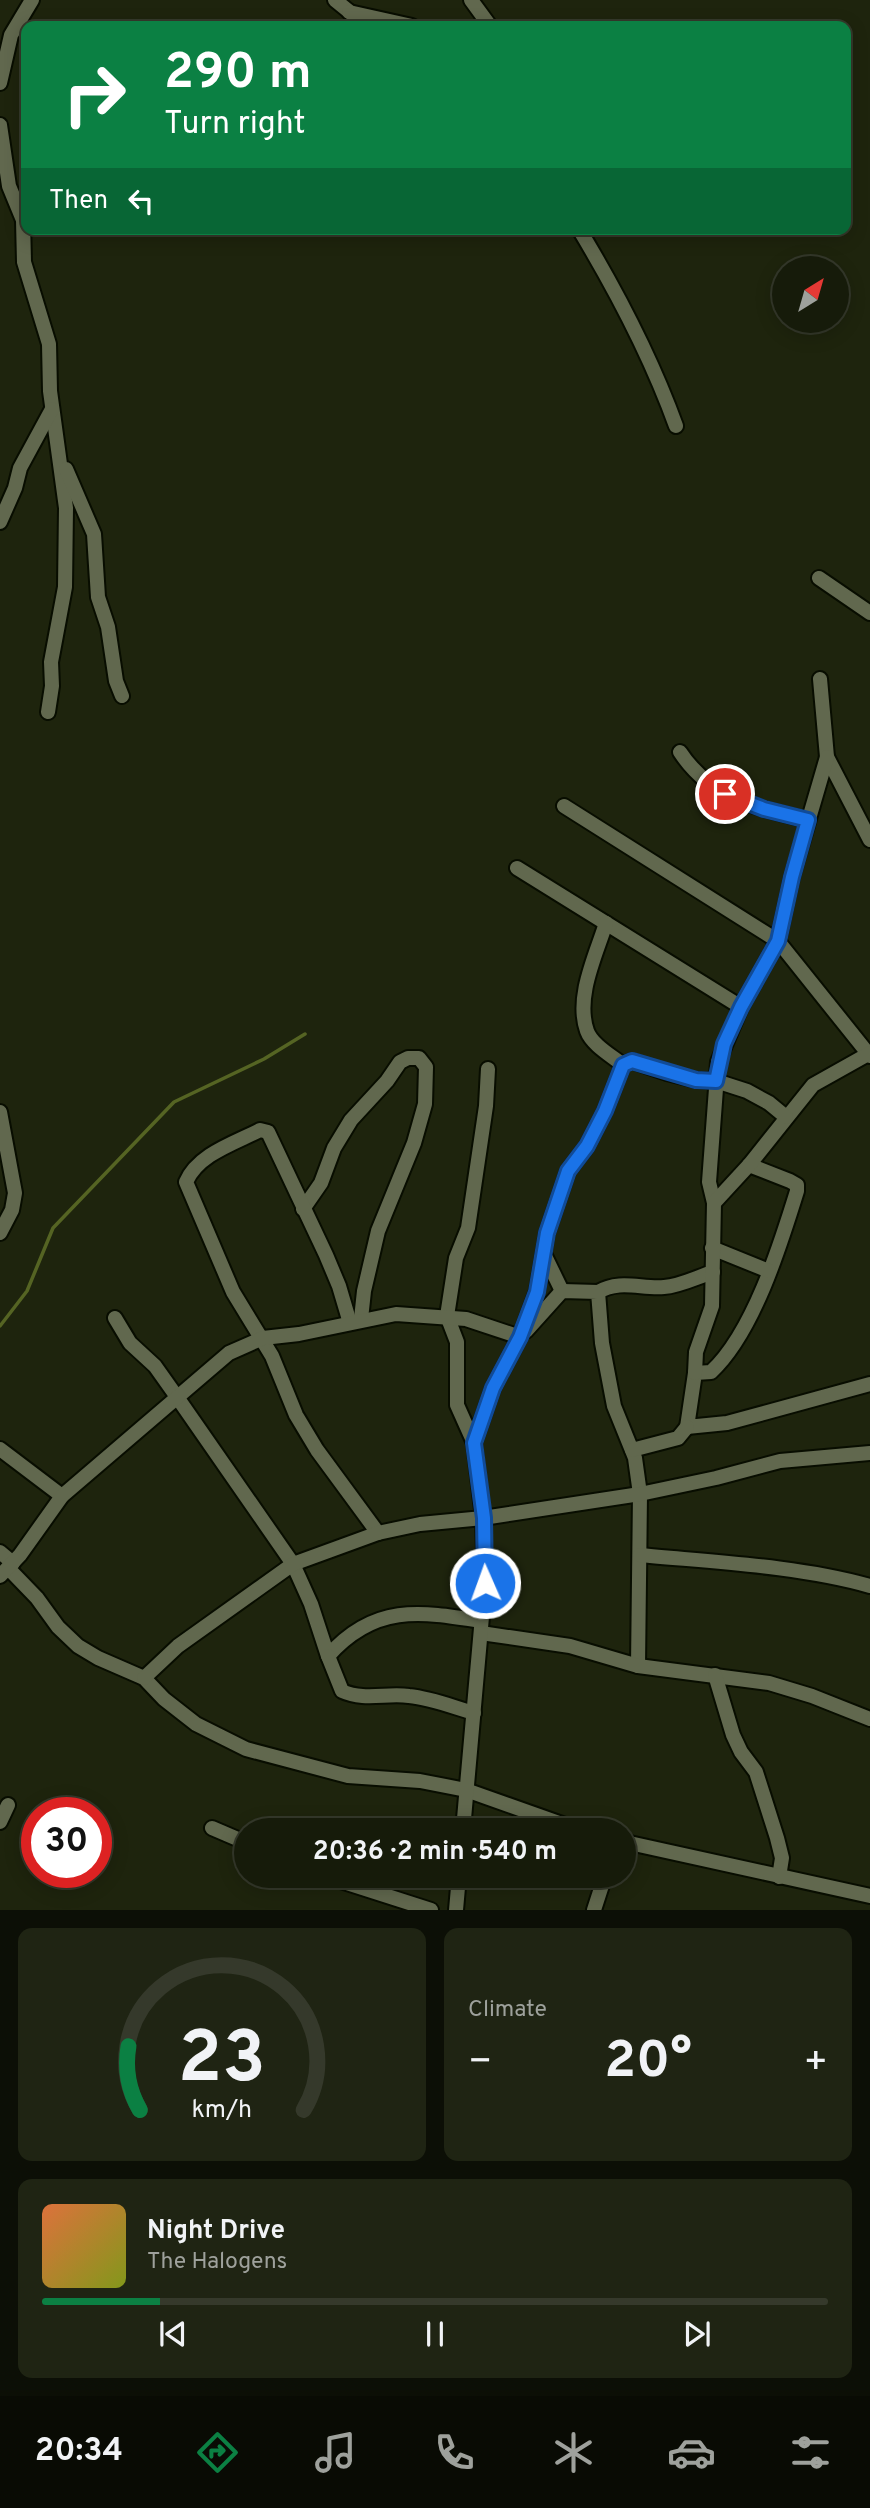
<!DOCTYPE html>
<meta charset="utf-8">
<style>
:root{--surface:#161b0a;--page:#1f2413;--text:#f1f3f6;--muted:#9ea19c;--line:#35392b;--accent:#0b8043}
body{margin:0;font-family:Overpass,sans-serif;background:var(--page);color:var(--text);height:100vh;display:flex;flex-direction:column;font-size:26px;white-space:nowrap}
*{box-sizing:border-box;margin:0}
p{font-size:23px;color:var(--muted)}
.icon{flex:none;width:38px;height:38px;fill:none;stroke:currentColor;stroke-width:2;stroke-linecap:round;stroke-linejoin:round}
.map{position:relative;height:1910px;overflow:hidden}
.drawer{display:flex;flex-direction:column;gap:18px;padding:18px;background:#0c0f06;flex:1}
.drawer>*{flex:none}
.hud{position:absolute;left:21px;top:21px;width:830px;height:214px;border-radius:14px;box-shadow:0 4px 18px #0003,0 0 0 2px var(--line);background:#0b8043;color:#fff;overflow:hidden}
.needle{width:46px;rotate:37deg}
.controls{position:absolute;left:772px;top:256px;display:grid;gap:14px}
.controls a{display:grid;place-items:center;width:77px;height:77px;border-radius:50%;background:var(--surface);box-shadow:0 4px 18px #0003,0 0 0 2px var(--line);font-size:35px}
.speed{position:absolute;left:21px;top:1797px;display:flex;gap:14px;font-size:35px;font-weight:700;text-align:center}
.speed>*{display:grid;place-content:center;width:91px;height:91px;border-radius:50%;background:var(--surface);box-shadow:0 4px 18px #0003,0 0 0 2px var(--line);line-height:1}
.speed .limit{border:10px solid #d22;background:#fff;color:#111}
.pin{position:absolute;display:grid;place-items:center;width:60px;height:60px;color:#fff;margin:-30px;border:4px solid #fff;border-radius:50%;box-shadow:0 2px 7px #0007}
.me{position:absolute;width:77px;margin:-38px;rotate:358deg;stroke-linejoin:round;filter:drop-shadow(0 0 5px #0008)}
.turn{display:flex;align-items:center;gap:24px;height:147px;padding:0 28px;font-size:32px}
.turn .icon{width:91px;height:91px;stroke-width:2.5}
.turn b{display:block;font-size:49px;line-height:60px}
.then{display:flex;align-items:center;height:66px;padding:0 28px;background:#0003;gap:14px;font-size:26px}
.big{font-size:52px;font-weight:700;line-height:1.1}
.drawer .widget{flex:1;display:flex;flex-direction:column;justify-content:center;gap:10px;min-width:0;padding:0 24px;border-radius:14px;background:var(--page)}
.drawer .dial{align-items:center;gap:0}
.dial svg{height:182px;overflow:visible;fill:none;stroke:var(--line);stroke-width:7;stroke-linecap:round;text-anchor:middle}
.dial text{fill:var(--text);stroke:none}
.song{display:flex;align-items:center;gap:21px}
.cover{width:84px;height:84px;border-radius:10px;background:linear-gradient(135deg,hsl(20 70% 55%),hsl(70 70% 35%))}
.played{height:7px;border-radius:4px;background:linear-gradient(90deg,var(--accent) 15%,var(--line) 15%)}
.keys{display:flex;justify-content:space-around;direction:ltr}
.heat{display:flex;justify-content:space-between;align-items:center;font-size:38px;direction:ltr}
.drawer .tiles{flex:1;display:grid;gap:18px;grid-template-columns:1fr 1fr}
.widget:last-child{grid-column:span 2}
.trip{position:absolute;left:234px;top:1818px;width:402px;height:70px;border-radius:35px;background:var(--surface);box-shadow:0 4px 18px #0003,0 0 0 2px var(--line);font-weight:700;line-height:70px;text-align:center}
.menu{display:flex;height:112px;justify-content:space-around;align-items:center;background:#090b04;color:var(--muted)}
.menu .icon{width:49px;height:49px}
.menu .current{color:var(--accent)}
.menu b{font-size:32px;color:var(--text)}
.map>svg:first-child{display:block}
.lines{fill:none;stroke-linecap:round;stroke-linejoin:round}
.stream{stroke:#556423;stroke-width:3.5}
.minor-casing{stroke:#080d00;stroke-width:18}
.minor{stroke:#61684e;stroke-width:14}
.route-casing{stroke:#114b97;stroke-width:18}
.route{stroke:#1a73e8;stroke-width:12}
</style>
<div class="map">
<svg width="870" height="1910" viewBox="0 0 870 1910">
<rect width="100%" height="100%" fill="#1e240d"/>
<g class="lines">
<path class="stream" d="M0,1326L27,1291L53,1228L174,1102L264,1059L305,1034"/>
<defs>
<g id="minor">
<path d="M335,0L367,26"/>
<path d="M471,0L490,26"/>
<path d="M349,12L412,26"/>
<path d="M0,83L11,35L32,0"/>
<path d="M0,125L9,186L23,220L24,262L49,344L50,391L66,508L65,587L51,662L52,686L48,712"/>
<path d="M579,229C617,292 651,357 676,426"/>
<path d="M66,469L94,534L98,597L108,627L116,681L122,696"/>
<path d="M0,522L15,488L20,468L52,409"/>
<path d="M819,578L870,613"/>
<path d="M820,679L827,757L870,840"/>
<path d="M680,752C711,799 757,808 808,820"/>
<path d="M564,806L778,941L870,1056"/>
<path d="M517,868L741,1007"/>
<path d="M606,923C596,955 575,997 587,1031C592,1045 612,1056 623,1065"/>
<path d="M0,1112L15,1193L12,1210L0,1233"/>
<path d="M749,1165L790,1181L797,1185V1191C780,1246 753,1333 711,1372L695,1373L687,1427L727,1423L870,1384"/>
<path d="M714,1203L709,1182L718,1062L741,1007L778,941L792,877L827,757"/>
<path d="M303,1209L321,1183L334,1148L351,1120L387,1081L400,1062L408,1058H419L426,1067L425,1104L414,1143L378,1231L364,1291L361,1319"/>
<path d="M712,1248L769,1271"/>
<path d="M545,1256L562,1291"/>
<path d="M598,1292C620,1279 641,1289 664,1287C680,1286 697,1277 713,1272"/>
<path d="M115,1318L130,1343L155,1366L177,1397L293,1564L311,1604L328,1656C374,1604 419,1611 481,1621"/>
<path d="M350,1323L339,1286L326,1255L268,1132L260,1130C235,1143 198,1154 186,1182L233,1292L272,1356L296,1415L317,1450L378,1533"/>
<path d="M526,1331L562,1291L598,1292L602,1343L614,1406L635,1458L640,1494L638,1666"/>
<path d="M695,1373L696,1352L712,1306L714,1203L749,1165L813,1085L870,1053"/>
<path d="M474,1443L457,1405V1342L447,1316L456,1258L468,1228L486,1106L488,1069"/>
<path d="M0,1449L62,1496"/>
<path d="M632,1450L678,1438L687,1427"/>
<path d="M0,1552L13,1563"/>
<path d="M640,1555C713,1562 800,1566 870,1586"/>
<path d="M8,1568L37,1598L58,1627L78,1646L98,1658L144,1678L164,1699L196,1724L246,1749L348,1776L420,1781L466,1790L579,1830"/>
<path d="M0,1576L20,1555L62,1496L229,1353L263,1338L299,1334L396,1314L466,1319L520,1337"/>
<path d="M481,1633L570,1646L638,1666L769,1683L812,1696L870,1719"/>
<path d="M328,1656L342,1691C364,1701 386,1693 409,1696C431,1698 453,1707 474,1713"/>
<path d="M715,1675L733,1735L741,1752L756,1772L777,1838L782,1858L779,1877"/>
<path d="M144,1678L178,1646L293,1564L378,1533L420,1524L483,1518L474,1443L493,1388L520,1337L537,1291L547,1233L568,1171L587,1146L605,1111L623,1065L632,1061L667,1073L696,1080L716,1081L747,1091L769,1103L786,1117"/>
<path d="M0,1822L8,1805"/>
<path d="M212,1828L247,1843"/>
<path d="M463,1830L485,1583L483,1518L640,1494L716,1478L780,1461L870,1453"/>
<path d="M625,1842L870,1896"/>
<path d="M325,1876L431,1910"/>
<path d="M456,1910L459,1876"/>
<path d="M594,1910L605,1876"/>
</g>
</defs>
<use href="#minor" class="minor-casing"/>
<use href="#minor" class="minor"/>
</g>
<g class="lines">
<defs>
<path id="route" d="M485,1583L484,1518L474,1443L493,1388L520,1337L537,1292L547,1233L568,1171L587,1146L605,1111L623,1065L632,1061L696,1080L716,1081L724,1044L741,1007L778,941L792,877L808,820L764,809L725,794"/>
</defs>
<use href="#route" class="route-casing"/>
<use href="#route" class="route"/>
</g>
</svg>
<div class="controls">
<a><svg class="needle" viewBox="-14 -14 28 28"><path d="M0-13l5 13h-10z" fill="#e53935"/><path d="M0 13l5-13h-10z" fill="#9ea19c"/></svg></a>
</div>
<div class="speed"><div class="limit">30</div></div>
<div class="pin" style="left:725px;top:794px;background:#d93025"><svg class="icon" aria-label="arrive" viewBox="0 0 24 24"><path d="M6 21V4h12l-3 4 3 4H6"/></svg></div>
<svg class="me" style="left:485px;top:1583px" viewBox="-20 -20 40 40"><circle r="17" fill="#1a73e8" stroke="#fff" stroke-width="3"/><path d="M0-11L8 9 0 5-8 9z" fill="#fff"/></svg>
<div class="trip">20:36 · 2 min · 540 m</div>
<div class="hud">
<div class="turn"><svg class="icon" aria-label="right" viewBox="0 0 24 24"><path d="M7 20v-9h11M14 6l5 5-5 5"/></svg><div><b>290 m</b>Turn right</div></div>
<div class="then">Then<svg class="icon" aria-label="left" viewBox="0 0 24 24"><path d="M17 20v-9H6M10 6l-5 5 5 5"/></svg></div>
</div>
</div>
<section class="drawer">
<div class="tiles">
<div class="widget dial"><svg viewBox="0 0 100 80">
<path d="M14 69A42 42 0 1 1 86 69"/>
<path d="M14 69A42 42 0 0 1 9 41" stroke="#0b8043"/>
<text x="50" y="56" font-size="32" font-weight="700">23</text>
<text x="50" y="72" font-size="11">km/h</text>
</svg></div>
<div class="widget"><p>Climate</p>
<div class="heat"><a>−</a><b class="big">20°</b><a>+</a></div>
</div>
<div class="widget">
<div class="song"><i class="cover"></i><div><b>Night Drive</b><p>The Halogens</p></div></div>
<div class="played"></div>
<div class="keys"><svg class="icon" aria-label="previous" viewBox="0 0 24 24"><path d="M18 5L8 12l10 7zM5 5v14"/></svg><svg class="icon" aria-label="pause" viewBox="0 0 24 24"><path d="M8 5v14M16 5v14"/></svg><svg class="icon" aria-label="next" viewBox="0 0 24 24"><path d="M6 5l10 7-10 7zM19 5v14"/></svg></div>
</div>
</div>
</section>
<nav class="menu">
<b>20:34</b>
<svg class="icon current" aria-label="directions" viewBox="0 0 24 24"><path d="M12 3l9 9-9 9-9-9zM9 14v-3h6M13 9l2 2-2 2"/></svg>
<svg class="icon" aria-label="music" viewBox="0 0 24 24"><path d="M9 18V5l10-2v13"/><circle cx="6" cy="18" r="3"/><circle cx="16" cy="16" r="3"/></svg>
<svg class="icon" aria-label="phone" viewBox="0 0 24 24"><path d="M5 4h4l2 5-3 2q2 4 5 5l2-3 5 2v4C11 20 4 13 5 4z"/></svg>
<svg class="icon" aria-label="climate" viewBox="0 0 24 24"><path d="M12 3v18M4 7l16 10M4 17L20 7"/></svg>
<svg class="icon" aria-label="car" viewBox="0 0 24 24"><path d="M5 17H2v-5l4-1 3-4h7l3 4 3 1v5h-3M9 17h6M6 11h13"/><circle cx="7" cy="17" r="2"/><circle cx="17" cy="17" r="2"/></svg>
<svg class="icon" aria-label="filters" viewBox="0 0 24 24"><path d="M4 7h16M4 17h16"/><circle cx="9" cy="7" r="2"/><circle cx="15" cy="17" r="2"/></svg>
</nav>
